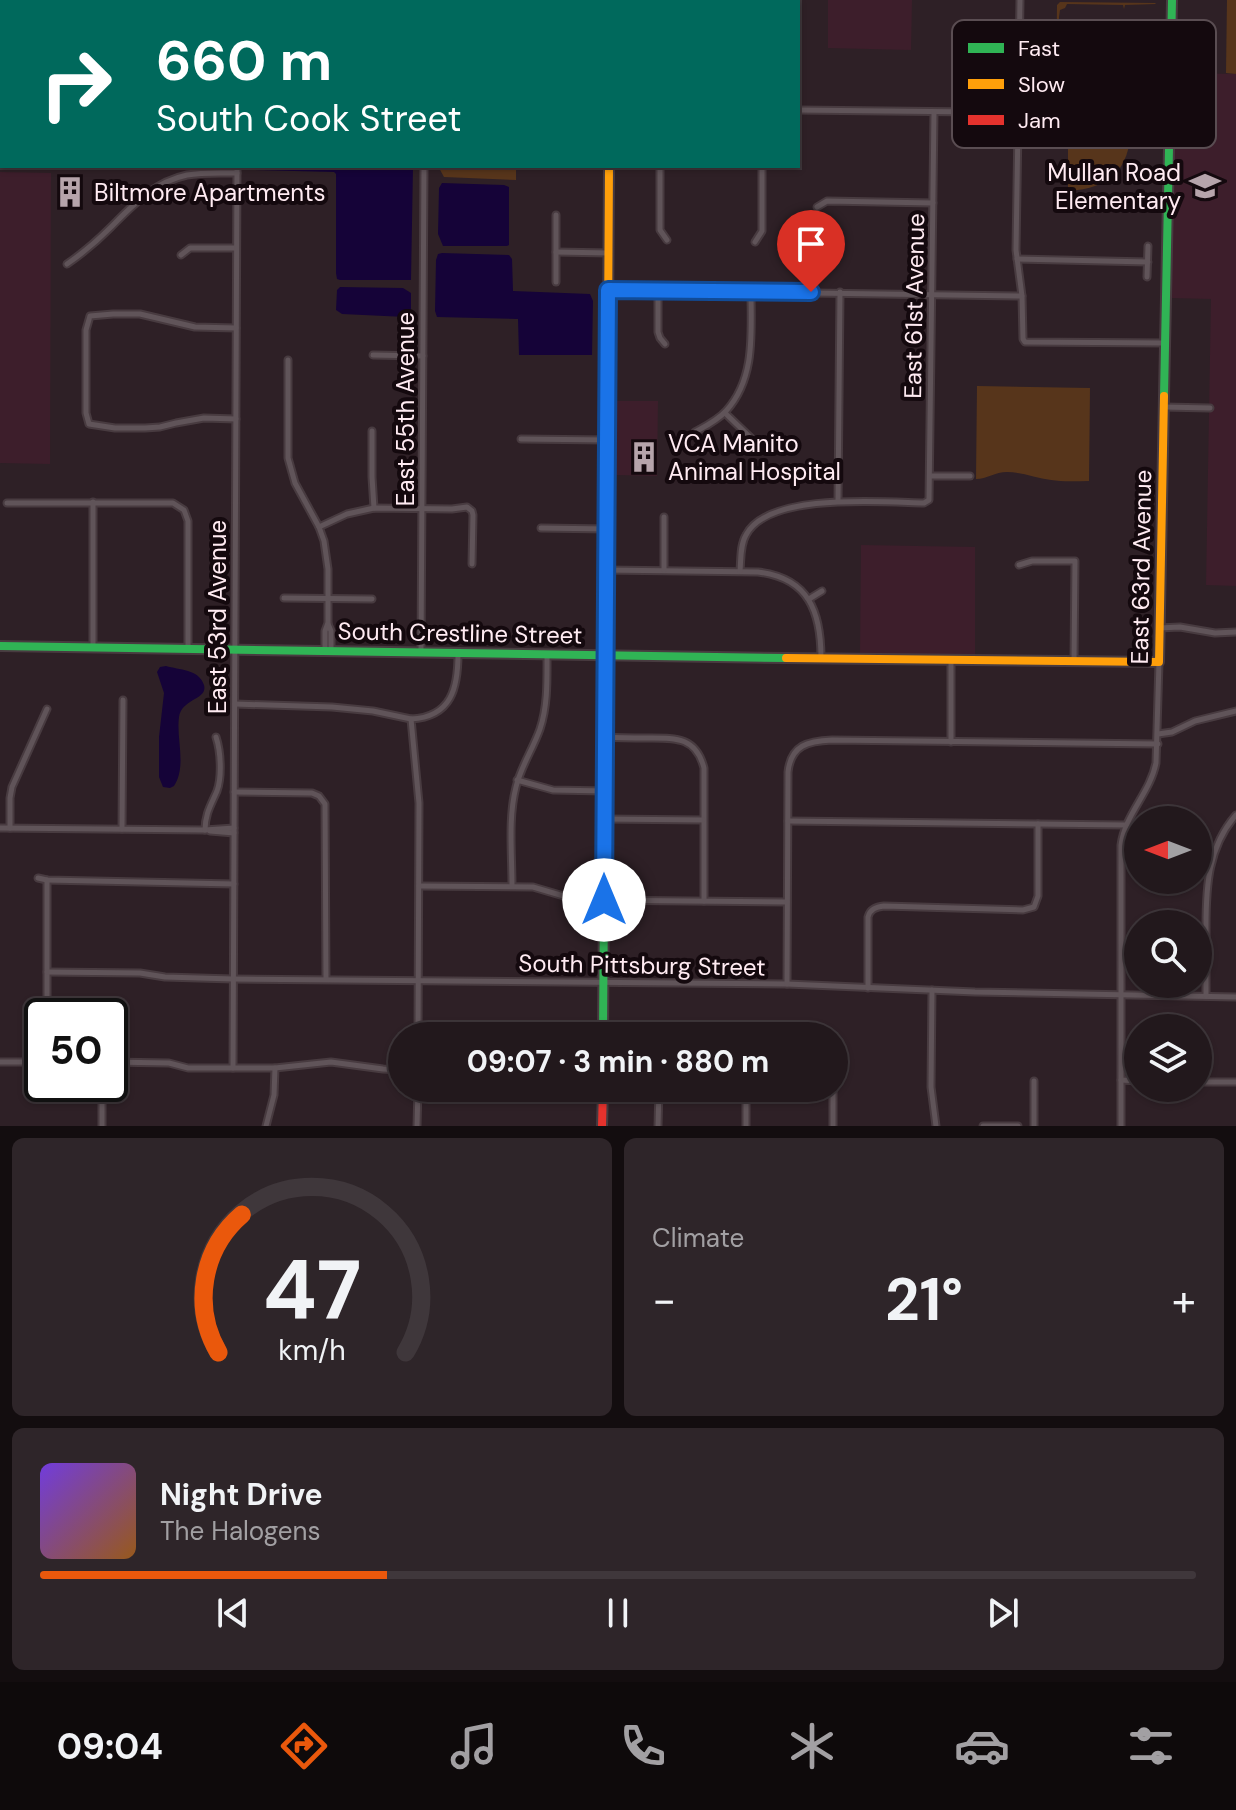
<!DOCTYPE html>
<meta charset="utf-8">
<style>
:root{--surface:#22181c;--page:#2e2529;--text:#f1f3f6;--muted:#a2a0a3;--line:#3f373b;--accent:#ea580c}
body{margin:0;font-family:"DM Sans",sans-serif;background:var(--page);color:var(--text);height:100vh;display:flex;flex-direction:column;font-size:30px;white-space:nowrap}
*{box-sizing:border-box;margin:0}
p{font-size:26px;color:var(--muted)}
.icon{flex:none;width:44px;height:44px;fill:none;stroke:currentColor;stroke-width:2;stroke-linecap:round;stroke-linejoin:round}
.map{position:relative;height:1126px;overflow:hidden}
.panel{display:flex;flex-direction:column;gap:12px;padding:12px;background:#130d0f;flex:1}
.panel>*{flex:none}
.top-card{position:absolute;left:0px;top:0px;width:800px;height:168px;box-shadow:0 2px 6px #0004,0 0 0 2px var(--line);background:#00695c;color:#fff;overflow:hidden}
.needle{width:52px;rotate:270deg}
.fabs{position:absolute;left:1124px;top:806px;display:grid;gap:16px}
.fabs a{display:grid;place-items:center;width:88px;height:88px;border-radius:50%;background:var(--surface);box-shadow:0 2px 6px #0004,0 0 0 2px var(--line);font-size:40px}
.speed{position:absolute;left:24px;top:998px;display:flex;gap:16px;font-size:40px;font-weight:700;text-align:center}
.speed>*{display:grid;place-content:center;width:104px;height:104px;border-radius:50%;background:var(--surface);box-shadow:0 2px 6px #0004,0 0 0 2px var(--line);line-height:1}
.speed .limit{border:4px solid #111;border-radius:12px;background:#fff;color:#111}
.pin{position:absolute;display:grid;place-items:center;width:68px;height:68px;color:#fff;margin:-82px -34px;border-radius:50% 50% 50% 0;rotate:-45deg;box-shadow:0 0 8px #0007}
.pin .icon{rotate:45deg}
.me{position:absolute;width:88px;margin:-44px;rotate:0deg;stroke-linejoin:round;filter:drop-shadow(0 0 6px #0008)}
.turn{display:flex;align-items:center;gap:28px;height:168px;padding:0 24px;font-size:36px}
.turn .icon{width:104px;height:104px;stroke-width:2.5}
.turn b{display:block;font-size:56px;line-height:68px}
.big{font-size:60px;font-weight:700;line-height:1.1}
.panel .tile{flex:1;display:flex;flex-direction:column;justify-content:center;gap:12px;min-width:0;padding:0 28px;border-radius:12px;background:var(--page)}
.panel .dial{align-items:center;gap:0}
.dial svg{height:208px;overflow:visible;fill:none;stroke:var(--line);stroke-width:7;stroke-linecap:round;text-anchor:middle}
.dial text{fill:var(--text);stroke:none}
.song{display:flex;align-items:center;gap:24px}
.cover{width:96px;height:96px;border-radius:12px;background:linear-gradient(135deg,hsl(260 70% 55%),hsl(30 70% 35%))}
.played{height:8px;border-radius:4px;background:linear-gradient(90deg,var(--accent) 30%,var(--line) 30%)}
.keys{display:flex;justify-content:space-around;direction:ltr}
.heat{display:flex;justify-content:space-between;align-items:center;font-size:44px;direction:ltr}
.panel .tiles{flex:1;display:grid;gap:12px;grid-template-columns:1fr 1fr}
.tile:last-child{grid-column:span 2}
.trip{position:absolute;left:388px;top:1022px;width:460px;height:80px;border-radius:40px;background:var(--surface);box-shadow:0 2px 6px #0004,0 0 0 2px var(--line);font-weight:700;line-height:80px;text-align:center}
.tabs{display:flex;height:128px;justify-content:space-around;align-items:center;background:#0e0a0b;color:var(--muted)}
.tabs .icon{width:56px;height:56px}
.tabs .on{color:var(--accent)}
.tabs b{font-size:36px;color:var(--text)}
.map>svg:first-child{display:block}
.built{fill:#3d1e2b}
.green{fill:#57351b}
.water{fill:#150338}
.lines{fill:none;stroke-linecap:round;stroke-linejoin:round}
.street-casing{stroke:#483b40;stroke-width:9}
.fast-casing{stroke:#483b40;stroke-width:12}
.slow-casing{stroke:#483b40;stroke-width:12}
.jam-casing{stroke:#483b40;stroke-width:12}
.street{stroke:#605459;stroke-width:5}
.fast{stroke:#30b455;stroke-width:8}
.slow{stroke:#ff9f0a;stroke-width:8}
.jam{stroke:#e5322d;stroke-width:8}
.route-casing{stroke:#114b97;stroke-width:20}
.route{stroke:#1a73e8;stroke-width:14}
.labels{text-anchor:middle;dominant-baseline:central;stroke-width:8;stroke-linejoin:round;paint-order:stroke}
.poi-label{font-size:24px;fill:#ffebf2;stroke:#14090e;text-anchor:start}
.street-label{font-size:24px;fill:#ffebf2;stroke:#14090e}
.key{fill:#14090e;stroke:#5a4d52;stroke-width:2}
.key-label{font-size:22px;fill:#ffebf2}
</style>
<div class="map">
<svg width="1236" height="1126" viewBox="0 0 1236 1126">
<rect width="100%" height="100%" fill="#2e2026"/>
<g class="built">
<path d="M828,0H912L911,50L828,48Z"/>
<path d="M1175,73L1236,74V586L1206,585L1211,299L1171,298Z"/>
<path d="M0,172L51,173L50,464L0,463Z"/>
<path d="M614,401H658L657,476L615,475Z"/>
<path d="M861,545L975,547V656L860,655Z"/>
</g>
<g class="green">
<path d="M1227,0H1236V74L1226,73Z"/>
<path d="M1060,2L1155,3L1156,4L1125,5L1124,9L1123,5L1067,4L1065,8L1060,10L1059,17L1058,69L1059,88H1056L1057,5Z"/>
<path d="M1073,126L1131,128C1129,170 1111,188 1068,191V130Z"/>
<path d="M438,166H516V180L444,177Z"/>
<path d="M977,386L1090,388L1089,481C1077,481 1063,482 1051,480C1036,478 1022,472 1007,472C995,472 987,479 976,479Z"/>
</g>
<g class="water">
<path d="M251,166H413L411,280H340L337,279L336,273V174L334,172L255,170Z"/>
<path d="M442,183L504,185L509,187V245L507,246H443L438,234L439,188Z"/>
<path d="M442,253L509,255L512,259L513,291L590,294L593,301L592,355H519L518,319L437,317L435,311L436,260L438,254Z"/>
<path d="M340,287L403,288L411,293V312L406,317L342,314L336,310L337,290Z"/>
<path d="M166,666C179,670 199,669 204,685C208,700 182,698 179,717C176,739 187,766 174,786L170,788L163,787L159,777V737L164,693L157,672L160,667Z"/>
</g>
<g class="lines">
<defs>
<g id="street">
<path d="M1020,0L1016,250L1022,296L1023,339L1025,342L1165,343"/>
<path d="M237,2V0"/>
<path d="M425,2V0"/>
<path d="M798,110L974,112"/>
<path d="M660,166V230L667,240"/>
<path d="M817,207L827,201L933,203"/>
<path d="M755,242L762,231V166"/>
<path d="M556,252L609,253"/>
<path d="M181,255L190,248H235"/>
<path d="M1017,259L1148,262"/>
<path d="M67,264C83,253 97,241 110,228C133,205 154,182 187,175C203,172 220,173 237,173"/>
<path d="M1147,277L1148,246"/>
<path d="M556,282V215"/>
<path d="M608,290L1022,296"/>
<path d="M658,290V332L660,338L665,344"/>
<path d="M236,328L195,327L140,314H113L90,316L86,330V413L89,424L115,428H145L160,427L176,423L204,418L236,419"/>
<path d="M373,355L423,356"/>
<path d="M288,360V458L295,483L319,527L324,541L328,569V623L325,631V651"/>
<path d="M1164,407L1210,408"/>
<path d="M725,413L751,438"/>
<path d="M372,431V477L374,508"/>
<path d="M695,432C706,426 718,420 726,411C756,378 751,332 751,291"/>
<path d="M521,439L607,440"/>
<path d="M930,476H970"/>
<path d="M838,501L840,292"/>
<path d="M93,502V646"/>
<path d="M7,503H173L184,510L188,521V648"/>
<path d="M319,527L347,514L374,508L452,509L467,507L472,511L473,515L472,564"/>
<path d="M541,528L607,529"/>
<path d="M1019,565L1032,561H1075L1074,661"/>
<path d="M606,570L758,572C809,578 821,612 821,658"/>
<path d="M664,570V517"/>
<path d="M740,571C741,560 740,545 746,535C768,492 883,502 924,503L929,500L934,112"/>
<path d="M284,598L372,599"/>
<path d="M809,599L822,591"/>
<path d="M328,624L331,631V651"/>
<path d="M1159,628L1180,627L1215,633L1236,632"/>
<path d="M421,653L424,166"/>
<path d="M235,704L332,707L373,711L411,719"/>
<path d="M1158,734L1172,732L1195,721L1236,711"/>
<path d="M605,737C620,738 635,738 649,738C676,738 696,737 704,768V901"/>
<path d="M951,742V660"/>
<path d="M517,780L553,790L605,791"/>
<path d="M234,792L312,793L319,796L325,804L326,979"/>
<path d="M605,819L703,820"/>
<path d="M788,821L1125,825"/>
<path d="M0,828L205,830L234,828"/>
<path d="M10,828V798L12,787L47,709"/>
<path d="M122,829L123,700"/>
<path d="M205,830C205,814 211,805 217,791C222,777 221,752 216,737"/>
<path d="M210,831L234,833"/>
<path d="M38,878L47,880L234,884"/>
<path d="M47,880V1016"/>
<path d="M419,886L533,887L567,897L590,900L787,902"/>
<path d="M512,886C512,854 508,818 516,787C521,766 533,749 540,729C548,705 547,679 547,655"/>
<path d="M47,972L140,973L165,977L233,979L787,984L975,992L1236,997"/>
<path d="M787,984L788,772C791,745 808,741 832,740L1158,744"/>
<path d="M868,988V917C870,909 876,907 884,906L1023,910L1034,907L1038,896V824"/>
<path d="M932,990L931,1087L936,1126"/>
<path d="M1206,996C1206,973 1206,950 1206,927C1206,886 1208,847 1236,815"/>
<path d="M418,1036L419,803L411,719C452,717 458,687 458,654"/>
<path d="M0,1062H42"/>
<path d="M110,1062L169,1063L188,1068H275L331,1062L383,1069L402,1070"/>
<path d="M233,1068C234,768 234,467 237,166"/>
<path d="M1121,1080L1138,1081"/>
<path d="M1198,1082H1236"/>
<path d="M102,1084V1126"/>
<path d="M834,1086L838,1078"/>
<path d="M266,1126L274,1095L275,1068"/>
<path d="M417,1126L418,1088"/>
<path d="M658,1126L659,1088"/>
<path d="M746,1126V1088"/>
<path d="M833,1126V1088"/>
<path d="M983,1126H1018"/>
<path d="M1034,1126V1081"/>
<path d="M1121,1126V845C1125,814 1150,793 1156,763L1159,662"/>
</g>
<g id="fast">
<path d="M1164,396L1172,0"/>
<path d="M0,646L786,658"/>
<path d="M603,1036L608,332"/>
</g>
<g id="slow">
<path d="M608,332L609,166"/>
<path d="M786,658L1159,662L1164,396"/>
</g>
<g id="jam">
<path d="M610,0V2"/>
<path d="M602,1126L603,1088"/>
</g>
</defs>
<use href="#street" class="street-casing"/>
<use href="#fast" class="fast-casing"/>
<use href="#slow" class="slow-casing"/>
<use href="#jam" class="jam-casing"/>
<use href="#street" class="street"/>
<use href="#fast" class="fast"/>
<use href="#slow" class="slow"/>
<use href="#jam" class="jam"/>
</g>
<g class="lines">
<defs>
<path id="route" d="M604,900L608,290L811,292"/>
</defs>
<use href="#route" class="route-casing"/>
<use href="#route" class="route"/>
</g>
<defs>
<symbol id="school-bare" viewBox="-9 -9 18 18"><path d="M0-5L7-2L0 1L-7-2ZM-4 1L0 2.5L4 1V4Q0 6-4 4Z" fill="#b6a4ab" stroke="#14090e" stroke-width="2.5" paint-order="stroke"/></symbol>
<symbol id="building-bare" viewBox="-9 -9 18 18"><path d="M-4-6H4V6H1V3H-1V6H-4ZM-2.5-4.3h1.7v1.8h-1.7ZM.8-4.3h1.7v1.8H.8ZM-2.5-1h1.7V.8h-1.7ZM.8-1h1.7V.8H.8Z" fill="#b6a4ab" stroke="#14090e" stroke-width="2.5" paint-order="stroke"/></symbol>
</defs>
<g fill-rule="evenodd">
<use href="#school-bare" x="1183" y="164" width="44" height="44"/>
<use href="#building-bare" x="48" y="170" width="44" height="44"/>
<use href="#building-bare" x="622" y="435" width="44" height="44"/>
</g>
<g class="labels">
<g class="poi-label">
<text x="1181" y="172" text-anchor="end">Mullan Road<tspan x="1181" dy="28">Elementary</tspan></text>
<text x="94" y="192">Biltmore Apartments</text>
<text x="668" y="443">VCA Manito<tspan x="668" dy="28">Animal Hospital</tspan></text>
</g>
<g class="street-label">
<text transform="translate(914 306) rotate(-89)">East 61st Avenue</text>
<text transform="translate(405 409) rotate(-90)">East 55th Avenue</text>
<text transform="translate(1141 567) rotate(-89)">East 63rd Avenue</text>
<text transform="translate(217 617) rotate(-90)">East 53rd Avenue</text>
<text transform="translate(460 633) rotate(1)">South Crestline Street</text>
<text transform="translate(642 965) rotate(1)">South Pittsburg Street</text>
</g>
</g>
<rect x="952" y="20" width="264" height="128" rx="12" class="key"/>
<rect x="968" y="43" width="36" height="10" fill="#30b455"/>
<rect x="968" y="79" width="36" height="10" fill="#ff9f0a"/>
<rect x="968" y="115" width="36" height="10" fill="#e5322d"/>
<g class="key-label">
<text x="1018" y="56">Fast</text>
<text x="1018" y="92">Slow</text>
<text x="1018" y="128">Jam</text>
</g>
</svg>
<div class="fabs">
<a><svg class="needle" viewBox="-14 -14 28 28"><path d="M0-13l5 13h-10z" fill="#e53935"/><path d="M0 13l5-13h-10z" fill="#a2a0a3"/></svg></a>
<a><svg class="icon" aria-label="search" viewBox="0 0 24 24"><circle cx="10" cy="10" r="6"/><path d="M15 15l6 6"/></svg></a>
<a><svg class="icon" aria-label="layers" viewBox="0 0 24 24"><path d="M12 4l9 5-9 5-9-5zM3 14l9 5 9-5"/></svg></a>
</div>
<div class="speed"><div class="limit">50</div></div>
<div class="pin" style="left:811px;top:292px;background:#d93025"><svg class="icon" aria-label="arrive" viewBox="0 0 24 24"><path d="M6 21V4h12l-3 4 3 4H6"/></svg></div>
<svg class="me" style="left:604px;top:900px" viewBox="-20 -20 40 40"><circle r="19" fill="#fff"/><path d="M0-13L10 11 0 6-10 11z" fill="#1a73e8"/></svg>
<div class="trip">09:07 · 3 min · 880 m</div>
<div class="top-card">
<div class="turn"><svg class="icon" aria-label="right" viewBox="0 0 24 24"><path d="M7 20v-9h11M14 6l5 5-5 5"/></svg><div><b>660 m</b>South Cook Street</div></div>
</div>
</div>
<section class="panel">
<div class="tiles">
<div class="tile dial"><svg viewBox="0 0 100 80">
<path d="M14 69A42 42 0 1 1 86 69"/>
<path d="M14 69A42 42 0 0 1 23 16" stroke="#ea580c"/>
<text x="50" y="56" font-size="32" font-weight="700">47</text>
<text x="50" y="72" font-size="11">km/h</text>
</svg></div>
<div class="tile"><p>Climate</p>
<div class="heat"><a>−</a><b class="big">21°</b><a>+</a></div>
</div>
<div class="tile">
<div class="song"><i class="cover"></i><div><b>Night Drive</b><p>The Halogens</p></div></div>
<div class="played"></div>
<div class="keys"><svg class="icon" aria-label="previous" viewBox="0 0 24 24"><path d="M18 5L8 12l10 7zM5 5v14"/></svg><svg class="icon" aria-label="pause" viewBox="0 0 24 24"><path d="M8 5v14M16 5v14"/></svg><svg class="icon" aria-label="next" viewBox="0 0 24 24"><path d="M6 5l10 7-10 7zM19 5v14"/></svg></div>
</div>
</div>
</section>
<nav class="tabs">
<b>09:04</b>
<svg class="icon on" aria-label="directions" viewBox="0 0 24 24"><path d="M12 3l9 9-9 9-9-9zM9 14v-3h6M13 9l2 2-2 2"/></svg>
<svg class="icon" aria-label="music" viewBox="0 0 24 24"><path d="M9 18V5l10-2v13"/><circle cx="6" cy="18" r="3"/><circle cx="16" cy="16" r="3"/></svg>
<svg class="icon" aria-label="phone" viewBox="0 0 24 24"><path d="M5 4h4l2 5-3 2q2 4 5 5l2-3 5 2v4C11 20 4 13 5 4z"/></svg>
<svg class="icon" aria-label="climate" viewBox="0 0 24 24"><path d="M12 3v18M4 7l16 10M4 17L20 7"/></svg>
<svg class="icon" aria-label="car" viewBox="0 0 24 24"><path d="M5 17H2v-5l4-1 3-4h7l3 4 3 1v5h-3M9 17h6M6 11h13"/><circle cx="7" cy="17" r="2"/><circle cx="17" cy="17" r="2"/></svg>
<svg class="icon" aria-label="filters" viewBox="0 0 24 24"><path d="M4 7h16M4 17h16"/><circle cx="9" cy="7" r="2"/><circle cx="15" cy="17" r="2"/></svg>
</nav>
